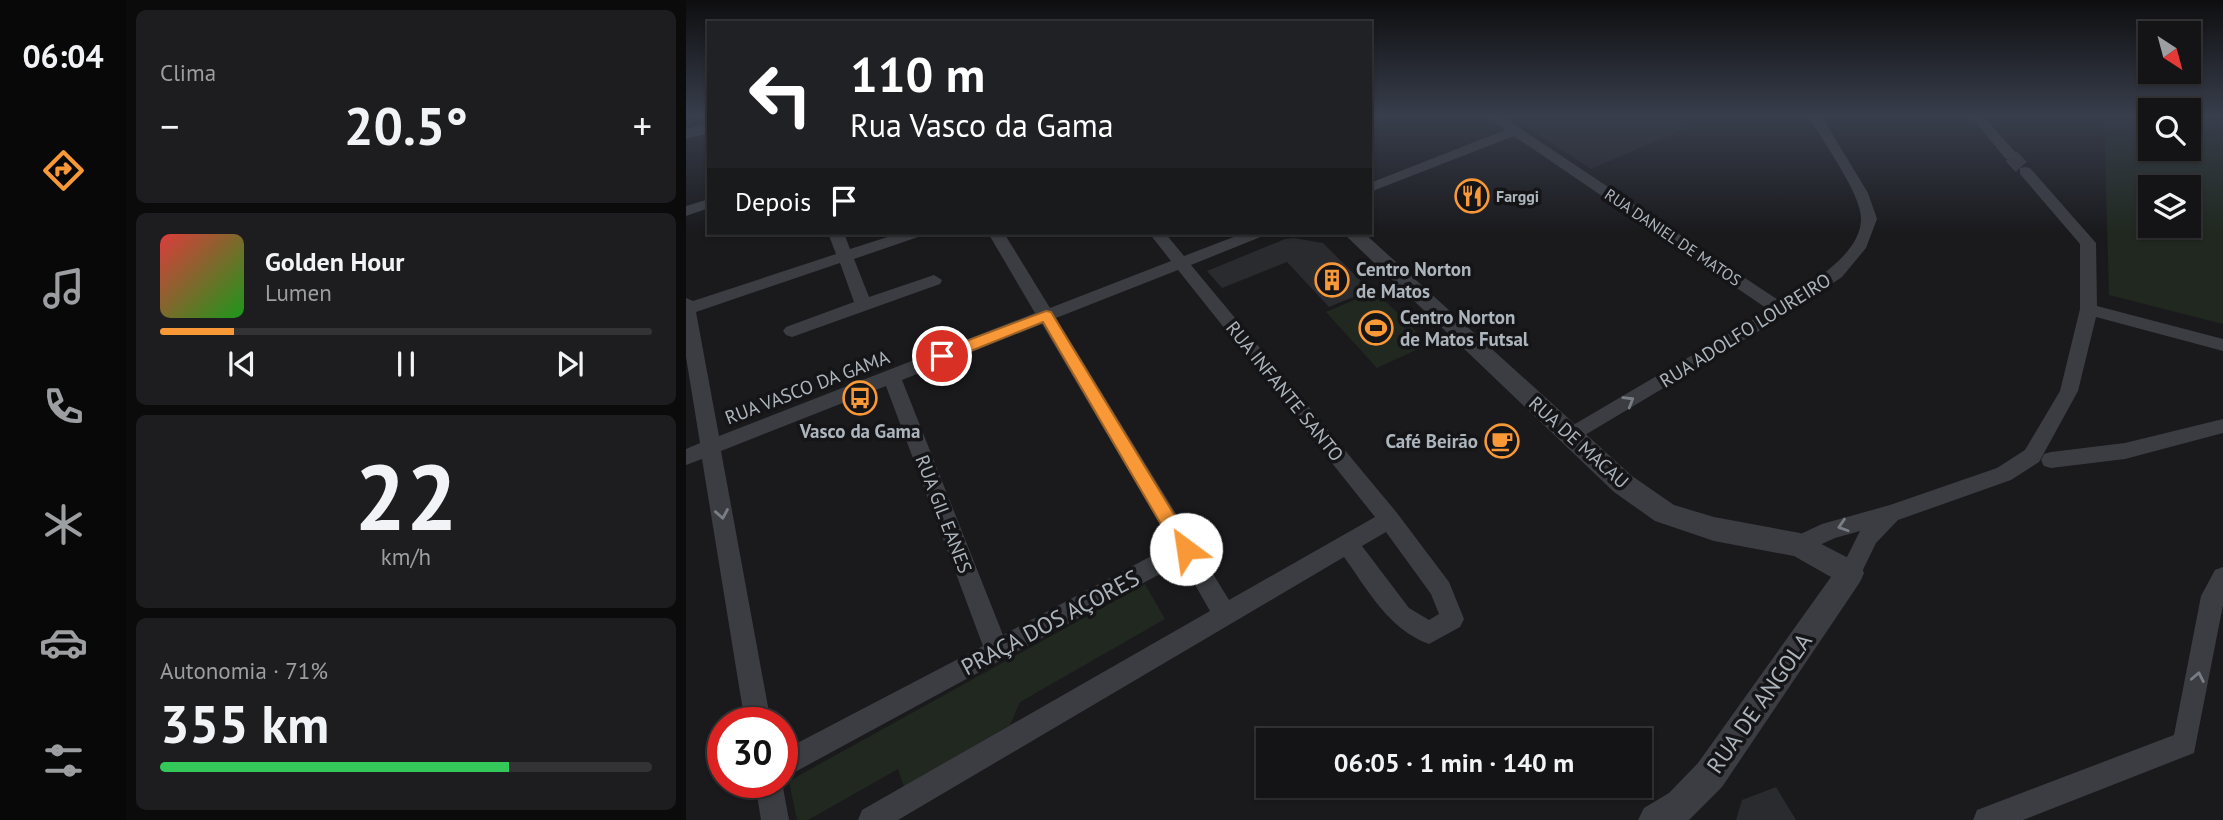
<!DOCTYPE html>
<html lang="pt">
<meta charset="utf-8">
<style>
:root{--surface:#141416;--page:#1d1d1f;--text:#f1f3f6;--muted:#9d9ea1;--line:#333335;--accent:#f99836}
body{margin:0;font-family:"PT Sans",sans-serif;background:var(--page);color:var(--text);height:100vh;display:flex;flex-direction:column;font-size:26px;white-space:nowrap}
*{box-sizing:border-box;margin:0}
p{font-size:23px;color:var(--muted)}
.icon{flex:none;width:38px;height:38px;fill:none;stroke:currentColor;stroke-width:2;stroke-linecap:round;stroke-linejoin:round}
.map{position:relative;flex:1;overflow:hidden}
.side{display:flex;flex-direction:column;gap:10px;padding:10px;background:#0b0b0c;width:560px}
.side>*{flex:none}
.guide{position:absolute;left:21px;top:21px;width:665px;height:214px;border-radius:0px;box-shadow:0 2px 5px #0004,0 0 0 2px var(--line);background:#202124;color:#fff;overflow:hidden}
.needle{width:46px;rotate:144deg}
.tools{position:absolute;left:1452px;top:21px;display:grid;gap:14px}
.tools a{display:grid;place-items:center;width:63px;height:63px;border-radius:0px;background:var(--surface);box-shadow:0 2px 5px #0004,0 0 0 2px var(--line);font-size:35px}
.speed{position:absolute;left:21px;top:707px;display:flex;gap:14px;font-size:35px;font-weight:700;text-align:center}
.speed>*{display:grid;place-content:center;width:91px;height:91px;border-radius:50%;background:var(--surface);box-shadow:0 2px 5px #0004,0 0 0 2px var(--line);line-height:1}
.speed .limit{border:10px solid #d22;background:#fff;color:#111}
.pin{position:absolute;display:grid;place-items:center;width:60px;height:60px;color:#fff;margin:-30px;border:4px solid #fff;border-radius:50%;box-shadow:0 2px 7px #0007}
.me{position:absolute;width:77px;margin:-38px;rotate:329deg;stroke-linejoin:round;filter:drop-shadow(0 0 5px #0008)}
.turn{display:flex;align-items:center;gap:24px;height:147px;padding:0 28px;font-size:32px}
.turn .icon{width:91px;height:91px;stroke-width:2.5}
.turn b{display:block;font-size:49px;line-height:60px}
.then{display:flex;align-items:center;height:66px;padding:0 28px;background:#0003;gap:14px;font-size:26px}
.big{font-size:52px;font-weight:700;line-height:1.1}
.side .widget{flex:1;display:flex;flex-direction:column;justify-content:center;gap:10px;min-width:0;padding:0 24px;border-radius:10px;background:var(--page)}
.side .dial{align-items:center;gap:0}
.dial b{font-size:91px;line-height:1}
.song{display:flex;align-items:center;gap:21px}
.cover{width:84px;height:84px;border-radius:10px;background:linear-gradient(135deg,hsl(0 70% 55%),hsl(120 70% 35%))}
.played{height:7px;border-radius:4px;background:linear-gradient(90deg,var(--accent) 15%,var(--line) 15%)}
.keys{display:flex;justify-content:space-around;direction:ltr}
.heat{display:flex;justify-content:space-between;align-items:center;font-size:38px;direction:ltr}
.charge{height:10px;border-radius:5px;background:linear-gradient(90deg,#34c759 71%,var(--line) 0)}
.trip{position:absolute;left:570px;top:728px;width:396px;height:70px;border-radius:0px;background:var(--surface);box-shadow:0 2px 5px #0004,0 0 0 2px var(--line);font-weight:700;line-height:70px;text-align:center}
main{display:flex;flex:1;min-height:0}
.tab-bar{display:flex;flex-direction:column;width:126px;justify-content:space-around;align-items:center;background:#080809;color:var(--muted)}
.tab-bar .icon{width:49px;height:49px}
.tab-bar .on{color:var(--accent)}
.tab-bar b{font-size:32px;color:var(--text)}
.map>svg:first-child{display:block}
.built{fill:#26262a}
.green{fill:#202820;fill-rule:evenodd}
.building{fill:#2a2b2e}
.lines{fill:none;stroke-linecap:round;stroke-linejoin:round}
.minor-tunnel{stroke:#37393d;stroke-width:15;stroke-dasharray:15 8;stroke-linecap:butt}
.minor{fill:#3b3d42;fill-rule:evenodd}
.tertiary{fill:#3b3d42;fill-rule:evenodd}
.oneway{stroke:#797e85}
.route{fill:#f99836;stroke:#a26323;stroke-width:2}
.labels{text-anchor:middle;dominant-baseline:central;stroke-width:7;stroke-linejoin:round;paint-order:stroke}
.far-poi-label{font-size:16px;font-weight:bold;fill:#acb4bc;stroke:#151518;text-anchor:start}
.far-street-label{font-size:16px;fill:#acb4bc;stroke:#151518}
.poi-label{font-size:19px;font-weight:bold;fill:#acb4bc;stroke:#151518;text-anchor:start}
.street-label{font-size:19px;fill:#acb4bc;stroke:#151518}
.near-street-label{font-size:23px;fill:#acb4bc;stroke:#151518}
</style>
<main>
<nav class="tab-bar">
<b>06:04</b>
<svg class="icon on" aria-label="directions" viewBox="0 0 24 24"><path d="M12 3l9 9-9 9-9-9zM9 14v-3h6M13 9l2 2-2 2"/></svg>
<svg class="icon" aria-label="music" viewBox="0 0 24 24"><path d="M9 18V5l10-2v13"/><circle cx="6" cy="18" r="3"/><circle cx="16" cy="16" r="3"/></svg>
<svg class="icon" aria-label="phone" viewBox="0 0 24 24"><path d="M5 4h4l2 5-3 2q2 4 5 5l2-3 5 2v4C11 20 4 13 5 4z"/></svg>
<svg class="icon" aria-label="climate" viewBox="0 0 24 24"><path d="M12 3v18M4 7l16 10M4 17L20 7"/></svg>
<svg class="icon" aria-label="car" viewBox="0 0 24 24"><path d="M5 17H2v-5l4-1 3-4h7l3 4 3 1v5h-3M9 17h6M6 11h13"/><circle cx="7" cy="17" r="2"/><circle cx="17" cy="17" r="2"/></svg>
<svg class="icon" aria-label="filters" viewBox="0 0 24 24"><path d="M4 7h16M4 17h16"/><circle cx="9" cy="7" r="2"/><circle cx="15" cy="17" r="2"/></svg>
</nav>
<section class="side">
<div class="widget"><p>Clima</p>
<div class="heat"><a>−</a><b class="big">20.5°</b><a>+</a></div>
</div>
<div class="widget">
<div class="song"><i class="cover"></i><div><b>Golden Hour</b><p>Lumen</p></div></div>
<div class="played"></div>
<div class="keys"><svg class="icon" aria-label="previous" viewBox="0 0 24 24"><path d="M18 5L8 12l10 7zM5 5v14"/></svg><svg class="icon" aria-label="pause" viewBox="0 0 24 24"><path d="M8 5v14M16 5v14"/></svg><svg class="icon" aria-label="next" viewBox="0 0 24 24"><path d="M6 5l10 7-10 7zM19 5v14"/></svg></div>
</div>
<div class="widget dial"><b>22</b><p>km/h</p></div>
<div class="widget"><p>Autonomia · 71%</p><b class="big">355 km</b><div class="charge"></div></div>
</section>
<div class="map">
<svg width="1537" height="820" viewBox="0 0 1537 820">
<rect width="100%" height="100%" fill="#1a1a1d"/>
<path class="built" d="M826,117H986L1002,127L905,169Z"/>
<g class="green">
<path d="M1418,117H1465V149H1503V117H1537V324L1423,295ZM1465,187H1503V226H1465Z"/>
<path d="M689,291L743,344L691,368L640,312Z"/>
<path d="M459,584L479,619L334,702L324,725L218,787L212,769L122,820H111L103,781Z"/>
</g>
<g class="building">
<path d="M608,238L637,243L684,290L643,307L601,262L536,288L521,271L599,239Z"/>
<path d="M1090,787L1110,820H1050L1056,800Z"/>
</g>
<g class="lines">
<path class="minor-tunnel" d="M1325,156L1339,171"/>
<g class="minor">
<path d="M802,117H817L1095,302C1121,285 1176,255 1175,218C1175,194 1136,140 1123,117H1136L1182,193L1191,219L1180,248L1156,277L1101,314L884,444L877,441L874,436L877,431L1083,310L828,136L684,192V183L819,130Z"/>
<path d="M1285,117H1298L1330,153V159H1320Z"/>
<path d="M1339,167L1344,168L1410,243L1411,306L1537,339V351L1410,317L1392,391L1353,462L1325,480L1212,520L1190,543L1172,580L1164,583L1156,580L1153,573L1174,531L1149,538L1114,554L1106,552L1103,545L1106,538L1136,524L1204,505L1311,468L1339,450L1374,391L1394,309V244L1334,174V168Z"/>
<path d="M23,199V208L0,216V206Z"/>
<path d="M142,233H158L164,249L214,233H237L235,236L168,259L183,297L248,275L256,280L254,284L106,337L100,335L97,331L100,327L168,302L154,263L10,312L33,436L349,313L302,233H318L364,308L485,261L463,233H479L498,256L558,233H579L577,236L505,265L711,513L763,582L778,619L774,627L743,644C702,629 682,590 658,557L212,820H172L176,810L524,611L496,562L96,779V751L297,646L200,386L35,451L85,723H59L16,459L0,465V449L14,443L0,357V298L7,301L150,254ZM492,270L689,517L543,600L370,318ZM356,324L486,545L317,635L216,380ZM700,532L745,594L753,614L743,620L723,608L676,546Z"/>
<path d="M1537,419V433L1439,459L1365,468L1358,466L1355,460L1358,454L1365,452L1439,443Z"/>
<path d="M1537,567V605L1508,753L1337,820H1287L1291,810L1488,735L1515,596L1529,570Z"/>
<path d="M69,782H96L103,820H75Z"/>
</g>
<g class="tertiary">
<path d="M23,123V133L0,139V129Z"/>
<path d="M657,233H678L946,476L988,505L1028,517L1114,533L1174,564L1178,573L1174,582L1036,787L1003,820H952L958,808L983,793L1012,763L1145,577L1108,556L1028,541L969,521L928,492Z"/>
</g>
</g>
<defs><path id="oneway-chevron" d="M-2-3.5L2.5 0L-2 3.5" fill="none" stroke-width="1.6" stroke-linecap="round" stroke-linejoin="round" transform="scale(1.75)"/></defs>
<g class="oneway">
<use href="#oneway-chevron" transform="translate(943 401) rotate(-31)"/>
<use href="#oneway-chevron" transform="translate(36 514) rotate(80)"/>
<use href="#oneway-chevron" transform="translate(1157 526) rotate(162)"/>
<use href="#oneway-chevron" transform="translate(1512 677) rotate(-79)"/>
</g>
<linearGradient id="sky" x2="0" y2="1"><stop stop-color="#0e0e10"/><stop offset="0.5" stop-color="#383e4c"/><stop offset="1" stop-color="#383e4c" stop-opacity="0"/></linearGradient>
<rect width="1537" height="232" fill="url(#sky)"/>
<path class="route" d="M360,311L365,312L506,544L509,549L506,555L500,557L493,555L357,322L262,360L256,361L249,356L251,352Z"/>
<defs>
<symbol id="restaurant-ring" viewBox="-11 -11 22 22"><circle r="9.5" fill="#151518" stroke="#f99836" stroke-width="1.5"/><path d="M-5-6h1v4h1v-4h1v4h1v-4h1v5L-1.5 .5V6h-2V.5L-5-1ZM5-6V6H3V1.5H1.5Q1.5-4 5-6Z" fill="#f99836"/></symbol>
<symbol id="building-ring" viewBox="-11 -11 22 22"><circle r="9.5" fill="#151518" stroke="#f99836" stroke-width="1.5"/><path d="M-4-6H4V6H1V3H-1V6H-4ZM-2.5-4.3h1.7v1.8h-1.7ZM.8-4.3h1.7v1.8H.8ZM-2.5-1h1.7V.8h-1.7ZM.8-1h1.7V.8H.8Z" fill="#f99836"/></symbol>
<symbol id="stadium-ring" viewBox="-11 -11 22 22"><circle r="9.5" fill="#151518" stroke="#f99836" stroke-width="1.5"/><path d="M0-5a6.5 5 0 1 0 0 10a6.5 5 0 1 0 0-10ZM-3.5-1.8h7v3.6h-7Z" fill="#f99836"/></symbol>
<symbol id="bus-ring" viewBox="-11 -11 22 22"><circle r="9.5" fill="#151518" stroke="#f99836" stroke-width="1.5"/><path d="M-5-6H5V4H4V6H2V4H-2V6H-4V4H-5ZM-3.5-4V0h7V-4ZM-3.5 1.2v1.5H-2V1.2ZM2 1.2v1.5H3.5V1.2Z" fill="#f99836"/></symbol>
<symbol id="cafe-ring" viewBox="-11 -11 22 22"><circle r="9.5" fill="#151518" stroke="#f99836" stroke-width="1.5"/><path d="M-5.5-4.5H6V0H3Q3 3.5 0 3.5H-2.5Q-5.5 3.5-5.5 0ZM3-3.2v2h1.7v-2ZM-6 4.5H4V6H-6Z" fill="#f99836"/></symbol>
</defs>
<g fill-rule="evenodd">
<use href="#restaurant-ring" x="767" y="177" width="38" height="38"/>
<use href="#building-ring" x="627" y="261" width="38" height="38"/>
<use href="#stadium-ring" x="671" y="309" width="38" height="38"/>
<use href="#bus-ring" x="155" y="379" width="38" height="38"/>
<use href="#cafe-ring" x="797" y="422" width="38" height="38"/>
</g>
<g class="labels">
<g class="far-poi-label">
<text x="810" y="196">Farggi</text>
</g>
<g class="far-street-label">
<text transform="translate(987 237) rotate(34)">RUA DANIEL DE MATOS</text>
</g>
<g class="poi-label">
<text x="670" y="269">Centro Norton<tspan x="670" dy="22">de Matos</tspan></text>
<text x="714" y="317">Centro Norton<tspan x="714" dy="22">de Matos Futsal</tspan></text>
<text x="174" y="431" text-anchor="middle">Vasco da Gama</text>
<text x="792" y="441" text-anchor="end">Café Beirão</text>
</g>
<g class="street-label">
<text transform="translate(1059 330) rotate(-32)">RUA ADOLFO LOUREIRO</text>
<text transform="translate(121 387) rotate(-21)">RUA VASCO DA GAMA</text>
<text transform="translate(599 391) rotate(51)">RUA INFANTE SANTO</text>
<text transform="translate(893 442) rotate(42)">RUA DE MACAU</text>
<text transform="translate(258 514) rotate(69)">RUA GIL EANES</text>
</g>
<g class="near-street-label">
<text transform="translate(364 622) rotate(-28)">PRAÇA DOS AÇORES</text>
<text transform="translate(1073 703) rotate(-55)">RUA DE ANGOLA</text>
</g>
</g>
</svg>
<div class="tools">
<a><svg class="needle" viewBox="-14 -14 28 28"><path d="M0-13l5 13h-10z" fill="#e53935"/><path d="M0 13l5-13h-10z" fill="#9d9ea1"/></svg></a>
<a><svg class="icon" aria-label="search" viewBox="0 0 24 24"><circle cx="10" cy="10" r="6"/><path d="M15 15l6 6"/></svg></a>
<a><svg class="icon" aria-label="layers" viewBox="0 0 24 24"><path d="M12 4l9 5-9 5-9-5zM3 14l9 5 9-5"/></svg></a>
</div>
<div class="speed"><div class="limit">30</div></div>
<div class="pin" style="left:256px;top:356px;background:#d93025"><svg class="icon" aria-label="arrive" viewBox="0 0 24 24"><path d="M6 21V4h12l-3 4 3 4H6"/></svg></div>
<svg class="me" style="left:500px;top:549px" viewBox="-20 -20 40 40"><circle r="19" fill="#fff"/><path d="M0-13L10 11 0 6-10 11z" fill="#f99836"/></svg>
<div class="trip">06:05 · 1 min · 140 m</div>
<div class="guide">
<div class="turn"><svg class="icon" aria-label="left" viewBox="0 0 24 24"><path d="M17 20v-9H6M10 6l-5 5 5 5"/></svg><div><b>110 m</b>Rua Vasco da Gama</div></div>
<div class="then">Depois<svg class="icon" aria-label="arrive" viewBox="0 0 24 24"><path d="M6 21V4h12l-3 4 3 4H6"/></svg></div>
</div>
</div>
</main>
